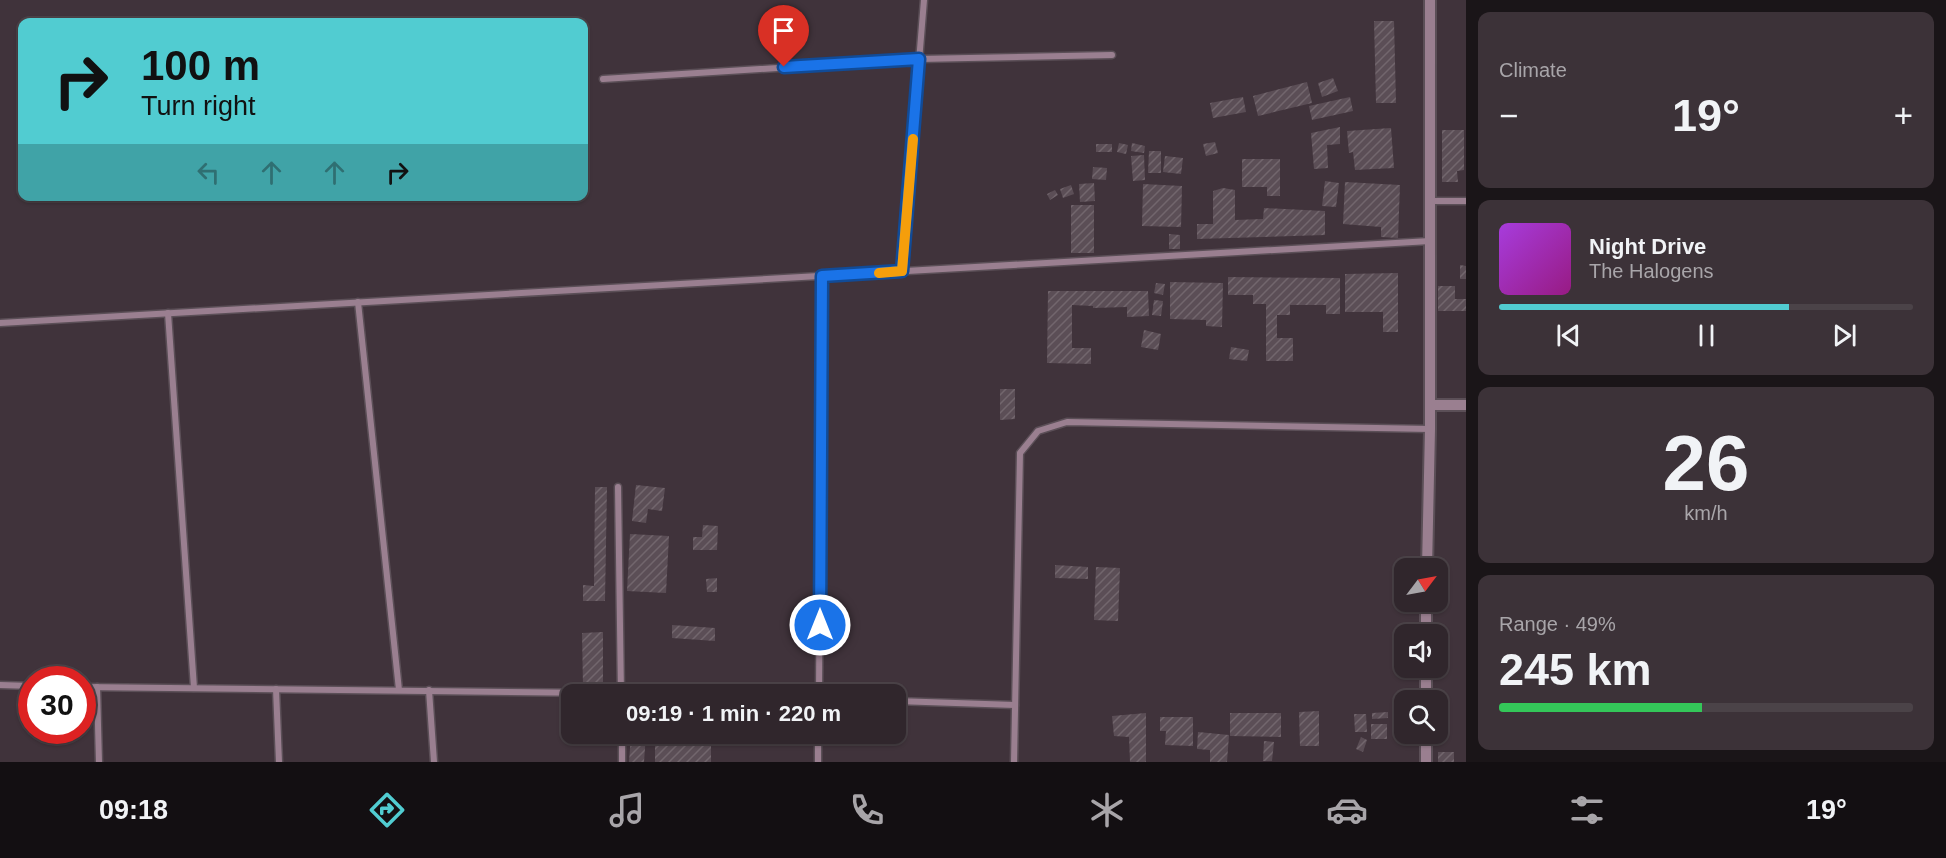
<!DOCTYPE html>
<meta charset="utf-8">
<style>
:root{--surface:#30262c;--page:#3c3238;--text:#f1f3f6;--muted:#a8a5a9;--line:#4b4348;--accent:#51ccd1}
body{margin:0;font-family:Arial,sans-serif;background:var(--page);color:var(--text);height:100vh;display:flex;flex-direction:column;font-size:22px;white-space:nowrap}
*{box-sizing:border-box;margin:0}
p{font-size:20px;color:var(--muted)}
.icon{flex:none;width:33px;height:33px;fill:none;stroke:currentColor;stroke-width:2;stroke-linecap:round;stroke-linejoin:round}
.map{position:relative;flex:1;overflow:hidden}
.details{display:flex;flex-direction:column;gap:12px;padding:12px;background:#1a1518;width:480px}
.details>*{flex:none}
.hud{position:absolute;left:18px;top:18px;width:570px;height:183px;border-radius:12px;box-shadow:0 2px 4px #0004,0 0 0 2px var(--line);background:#51ccd1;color:#111;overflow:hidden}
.needle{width:39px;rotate:58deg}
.controls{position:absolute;left:1394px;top:558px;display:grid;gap:12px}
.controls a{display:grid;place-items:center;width:54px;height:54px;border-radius:12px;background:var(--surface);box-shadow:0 2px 4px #0004,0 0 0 2px var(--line);font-size:30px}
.speed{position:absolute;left:18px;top:666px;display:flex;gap:12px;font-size:30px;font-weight:700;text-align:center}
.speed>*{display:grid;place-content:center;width:78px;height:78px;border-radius:50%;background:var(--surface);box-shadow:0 2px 4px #0004,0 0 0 2px var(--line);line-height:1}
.speed .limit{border:9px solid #d22;background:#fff;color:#111}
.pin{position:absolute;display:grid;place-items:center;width:51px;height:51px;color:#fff;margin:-62px -26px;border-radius:50% 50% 50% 0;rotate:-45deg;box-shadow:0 0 6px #0007}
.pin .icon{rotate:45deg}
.me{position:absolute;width:66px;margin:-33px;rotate:0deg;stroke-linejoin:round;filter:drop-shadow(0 0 4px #0008)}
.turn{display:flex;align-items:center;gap:21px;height:126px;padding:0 24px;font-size:27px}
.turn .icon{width:78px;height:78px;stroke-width:2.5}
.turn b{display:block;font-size:42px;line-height:51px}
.lanes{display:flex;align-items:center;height:57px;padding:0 24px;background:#0003;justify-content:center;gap:30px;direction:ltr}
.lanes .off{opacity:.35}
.big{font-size:45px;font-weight:700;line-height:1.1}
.details .tile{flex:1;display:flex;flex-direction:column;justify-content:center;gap:9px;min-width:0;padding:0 21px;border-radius:12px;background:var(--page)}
.details .dial{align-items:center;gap:0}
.dial b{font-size:78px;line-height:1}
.song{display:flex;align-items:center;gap:18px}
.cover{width:72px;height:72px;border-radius:9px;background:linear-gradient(135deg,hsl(280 70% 55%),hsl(310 70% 35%))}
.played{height:6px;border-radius:3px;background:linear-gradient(90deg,var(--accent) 70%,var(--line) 70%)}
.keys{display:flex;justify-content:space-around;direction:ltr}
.heat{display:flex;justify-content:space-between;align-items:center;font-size:33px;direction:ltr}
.charge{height:9px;border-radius:4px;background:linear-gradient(90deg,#34c759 49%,var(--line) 0)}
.trip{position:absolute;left:561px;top:684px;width:345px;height:60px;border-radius:12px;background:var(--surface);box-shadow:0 2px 4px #0004,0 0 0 2px var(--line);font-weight:700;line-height:60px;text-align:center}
.menu{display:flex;height:96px;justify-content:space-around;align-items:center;background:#130f12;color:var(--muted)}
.menu .icon{width:42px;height:42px}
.menu .current{color:var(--accent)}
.menu b{font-size:27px;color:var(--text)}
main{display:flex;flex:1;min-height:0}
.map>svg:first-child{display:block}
.building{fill:url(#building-hatch)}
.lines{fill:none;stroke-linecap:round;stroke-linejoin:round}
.minor-casing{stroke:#5b4f57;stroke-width:9}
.tertiary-casing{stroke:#5b4f57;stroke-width:14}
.minor{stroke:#9a7f90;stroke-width:6}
.tertiary{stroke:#9a7f90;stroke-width:10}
.route-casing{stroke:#114b97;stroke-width:15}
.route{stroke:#1a73e8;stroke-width:10}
.slow{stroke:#f59e0b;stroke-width:10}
</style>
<main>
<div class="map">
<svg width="1466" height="762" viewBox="0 0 1466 762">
<defs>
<pattern id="building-hatch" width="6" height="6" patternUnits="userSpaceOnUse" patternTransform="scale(1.5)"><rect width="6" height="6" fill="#5b4e56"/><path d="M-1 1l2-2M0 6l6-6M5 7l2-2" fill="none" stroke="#72666d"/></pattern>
</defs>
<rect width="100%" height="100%" fill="#40333b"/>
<g class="building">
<path d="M1374,21H1394L1396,103H1376Z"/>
<path d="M1333,78L1338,91L1322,97L1318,83Z"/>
<path d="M1307,82L1312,103L1258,116L1253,96Z"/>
<path d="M1243,97L1246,112L1213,118L1210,103Z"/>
<path d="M1350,97L1353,111L1312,120L1309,106Z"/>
<path d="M1340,127V144L1327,145L1328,168L1314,169L1311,133Z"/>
<path d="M1391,128L1394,168L1355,170L1353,152L1349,153L1347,131Z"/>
<path d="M1442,130H1464V170L1457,171L1458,182H1442Z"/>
<path d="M1215,142L1218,153L1206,156L1203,144Z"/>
<path d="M1119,143L1128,145L1126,154L1117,152Z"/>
<path d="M1132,143L1145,146L1144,153L1131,151Z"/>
<rect x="1096" y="144" width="16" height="8"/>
<path d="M1149,151H1161V173H1148Z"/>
<path d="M1144,155L1145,180L1133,181L1131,156Z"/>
<path d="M1165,156L1183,158L1181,174L1163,172Z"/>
<path d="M1242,159H1280V196H1267V187H1242Z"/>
<path d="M1093,167L1107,168L1106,180L1092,179Z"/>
<path d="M1325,181L1339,183L1336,207L1322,206Z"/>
<path d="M1345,182L1400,185L1398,238L1381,237V227L1343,224Z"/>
<path d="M1094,183L1095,201L1080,202L1079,184Z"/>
<path d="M1143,184L1182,186L1181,227L1142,226Z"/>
<path d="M1071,185L1074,194L1063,198L1060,189Z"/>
<path d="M1223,188L1235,190V220L1263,219L1264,208L1325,211V235L1197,239V224H1213V191Z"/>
<path d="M1055,190L1058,195L1050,200L1047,194Z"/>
<rect x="1071" y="205" width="23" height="48"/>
<path d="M1169,234L1180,235V249H1169Z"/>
<path d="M1460,265L1466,266V279H1460Z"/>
<path d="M1398,273V332H1383V312H1345V274Z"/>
<path d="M1228,277L1340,278V314H1326V305H1290V315H1277V338H1293V361H1266V304H1253V295H1228Z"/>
<path d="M1170,282L1223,283L1222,327L1206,326V320L1170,319Z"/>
<path d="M1156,283L1165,284L1163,295L1154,293Z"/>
<path d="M1438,286H1455V299H1466V311H1438Z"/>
<path d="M1048,291H1148L1149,316L1127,317V307L1093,308V306L1072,305V348H1091V364L1047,363Z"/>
<path d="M1154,300L1163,301L1161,316L1152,315Z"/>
<path d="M1144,330L1161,334L1158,350L1141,347Z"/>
<path d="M1231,347L1249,350L1247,361L1229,359Z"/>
<path d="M1000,389H1015V419L1000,420Z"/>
<path d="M636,485L665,488L662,511L648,509L646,523L632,521Z"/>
<path d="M595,487H607L605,601H583V585L594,586Z"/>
<path d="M703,525L718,526L717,550H693V537H702Z"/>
<path d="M630,534L669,536L666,593L627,591Z"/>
<path d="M1055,565L1088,567V579L1055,578Z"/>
<path d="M1096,567L1120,568L1118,621L1094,620Z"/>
<path d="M717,578V592H707L706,579Z"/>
<path d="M672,625L715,628V641L672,638Z"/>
<path d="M603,632V687H583L582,633Z"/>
<path d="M1319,711V746H1300L1299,712Z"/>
<path d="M1388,712V718L1372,719V713Z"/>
<path d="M1146,713V762H1130L1129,737L1114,736L1112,716Z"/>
<path d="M1230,713H1281V737L1230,736Z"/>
<path d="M1354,714H1366L1367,732H1355Z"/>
<path d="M1160,717H1193V746L1165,745L1166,731H1160Z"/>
<rect x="1371" y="724" width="16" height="15"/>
<path d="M1198,732L1229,735L1227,762H1210V750L1197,749Z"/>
<path d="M631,734H646L644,762H629Z"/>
<rect x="655" y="735" width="56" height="27"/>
<path d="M1361,737L1367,740L1363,752L1356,749Z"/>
<path d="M1264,741L1274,742L1272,761H1263Z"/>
<rect x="1438" y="752" width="16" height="10"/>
</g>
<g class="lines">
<defs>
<g id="minor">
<path d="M603,79L919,59L1112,55"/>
<path d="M1430,201H1466"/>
<path d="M902,271L924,0"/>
<path d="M358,302L399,690"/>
<path d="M168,313L194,688"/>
<path d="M0,323L1430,241"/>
<path d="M618,487L621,694"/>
<path d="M0,685L32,686"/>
<path d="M82,687L687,694"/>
<path d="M97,687L99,762"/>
<path d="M276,689L279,762"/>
<path d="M429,690L434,762"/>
<path d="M819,694L822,276"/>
<path d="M896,701L1015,705"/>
<path d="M622,734V762"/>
<path d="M818,762V734"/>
<path d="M1014,762L1020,453L1038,431L1067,422L1430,429"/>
</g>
<g id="tertiary">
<path d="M1430,405H1466"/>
<path d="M1427,568L1430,429V0"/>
<path d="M1426,634V602"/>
<path d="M1426,700V668"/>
<path d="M1426,762V734"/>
</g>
</defs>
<use href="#minor" class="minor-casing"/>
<use href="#tertiary" class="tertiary-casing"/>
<use href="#minor" class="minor"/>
<use href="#tertiary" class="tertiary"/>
</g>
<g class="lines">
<defs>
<path id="route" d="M784,67L919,59L902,271L822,276L820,625"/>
</defs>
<use href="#route" class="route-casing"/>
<use href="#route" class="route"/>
<path class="slow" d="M879,273L902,271L913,139"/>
</g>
</svg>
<div class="controls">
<a><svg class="needle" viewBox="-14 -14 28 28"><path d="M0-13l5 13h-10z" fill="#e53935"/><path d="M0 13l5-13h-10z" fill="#a8a5a9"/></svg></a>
<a><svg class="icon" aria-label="sound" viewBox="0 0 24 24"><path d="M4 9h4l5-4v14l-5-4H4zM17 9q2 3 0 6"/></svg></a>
<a><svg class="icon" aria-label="search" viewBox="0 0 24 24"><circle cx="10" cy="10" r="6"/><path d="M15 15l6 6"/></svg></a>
</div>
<div class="speed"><div class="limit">30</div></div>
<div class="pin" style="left:784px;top:67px;background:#d93025"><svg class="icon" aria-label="arrive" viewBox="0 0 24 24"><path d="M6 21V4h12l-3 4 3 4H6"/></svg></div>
<svg class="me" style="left:820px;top:625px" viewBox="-20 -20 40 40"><circle r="17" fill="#1a73e8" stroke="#fff" stroke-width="3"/><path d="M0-11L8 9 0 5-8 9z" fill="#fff"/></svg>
<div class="trip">09:19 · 1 min · 220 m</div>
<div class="hud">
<div class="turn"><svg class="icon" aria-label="right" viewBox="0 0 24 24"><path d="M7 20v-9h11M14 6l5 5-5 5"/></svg><div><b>100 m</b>Turn right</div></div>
<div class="lanes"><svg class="icon off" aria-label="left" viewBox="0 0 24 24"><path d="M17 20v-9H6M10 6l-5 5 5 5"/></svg><svg class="icon off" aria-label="ahead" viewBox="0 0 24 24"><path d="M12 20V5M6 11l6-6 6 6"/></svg><svg class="icon off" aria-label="ahead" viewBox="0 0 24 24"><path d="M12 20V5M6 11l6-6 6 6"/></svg><svg class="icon" aria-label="right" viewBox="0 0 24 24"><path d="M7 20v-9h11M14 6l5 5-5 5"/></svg></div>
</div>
</div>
<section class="details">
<div class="tile"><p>Climate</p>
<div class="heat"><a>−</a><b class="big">19°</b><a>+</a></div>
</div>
<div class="tile">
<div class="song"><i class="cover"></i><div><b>Night Drive</b><p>The Halogens</p></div></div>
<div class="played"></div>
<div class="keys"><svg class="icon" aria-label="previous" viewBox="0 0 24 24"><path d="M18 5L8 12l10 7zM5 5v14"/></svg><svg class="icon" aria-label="pause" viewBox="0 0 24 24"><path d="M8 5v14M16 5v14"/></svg><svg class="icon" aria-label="next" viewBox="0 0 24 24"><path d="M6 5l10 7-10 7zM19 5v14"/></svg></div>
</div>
<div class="tile dial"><b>26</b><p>km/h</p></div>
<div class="tile"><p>Range · 49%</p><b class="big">245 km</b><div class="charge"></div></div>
</section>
</main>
<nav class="menu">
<b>09:18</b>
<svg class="icon current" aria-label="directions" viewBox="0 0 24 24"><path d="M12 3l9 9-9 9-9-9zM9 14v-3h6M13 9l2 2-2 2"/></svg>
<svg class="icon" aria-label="music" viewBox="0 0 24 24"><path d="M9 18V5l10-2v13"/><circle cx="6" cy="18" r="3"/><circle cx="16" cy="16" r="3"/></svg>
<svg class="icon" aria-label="phone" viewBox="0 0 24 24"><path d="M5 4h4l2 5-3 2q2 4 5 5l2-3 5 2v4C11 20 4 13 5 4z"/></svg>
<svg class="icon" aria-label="climate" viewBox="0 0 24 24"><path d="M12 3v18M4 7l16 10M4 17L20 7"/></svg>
<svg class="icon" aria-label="car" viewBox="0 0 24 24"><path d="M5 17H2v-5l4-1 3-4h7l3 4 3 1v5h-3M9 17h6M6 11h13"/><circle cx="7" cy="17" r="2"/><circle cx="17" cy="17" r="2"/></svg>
<svg class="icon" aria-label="filters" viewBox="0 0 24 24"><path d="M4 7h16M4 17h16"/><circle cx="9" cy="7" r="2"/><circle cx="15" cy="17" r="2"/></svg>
<b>19°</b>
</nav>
